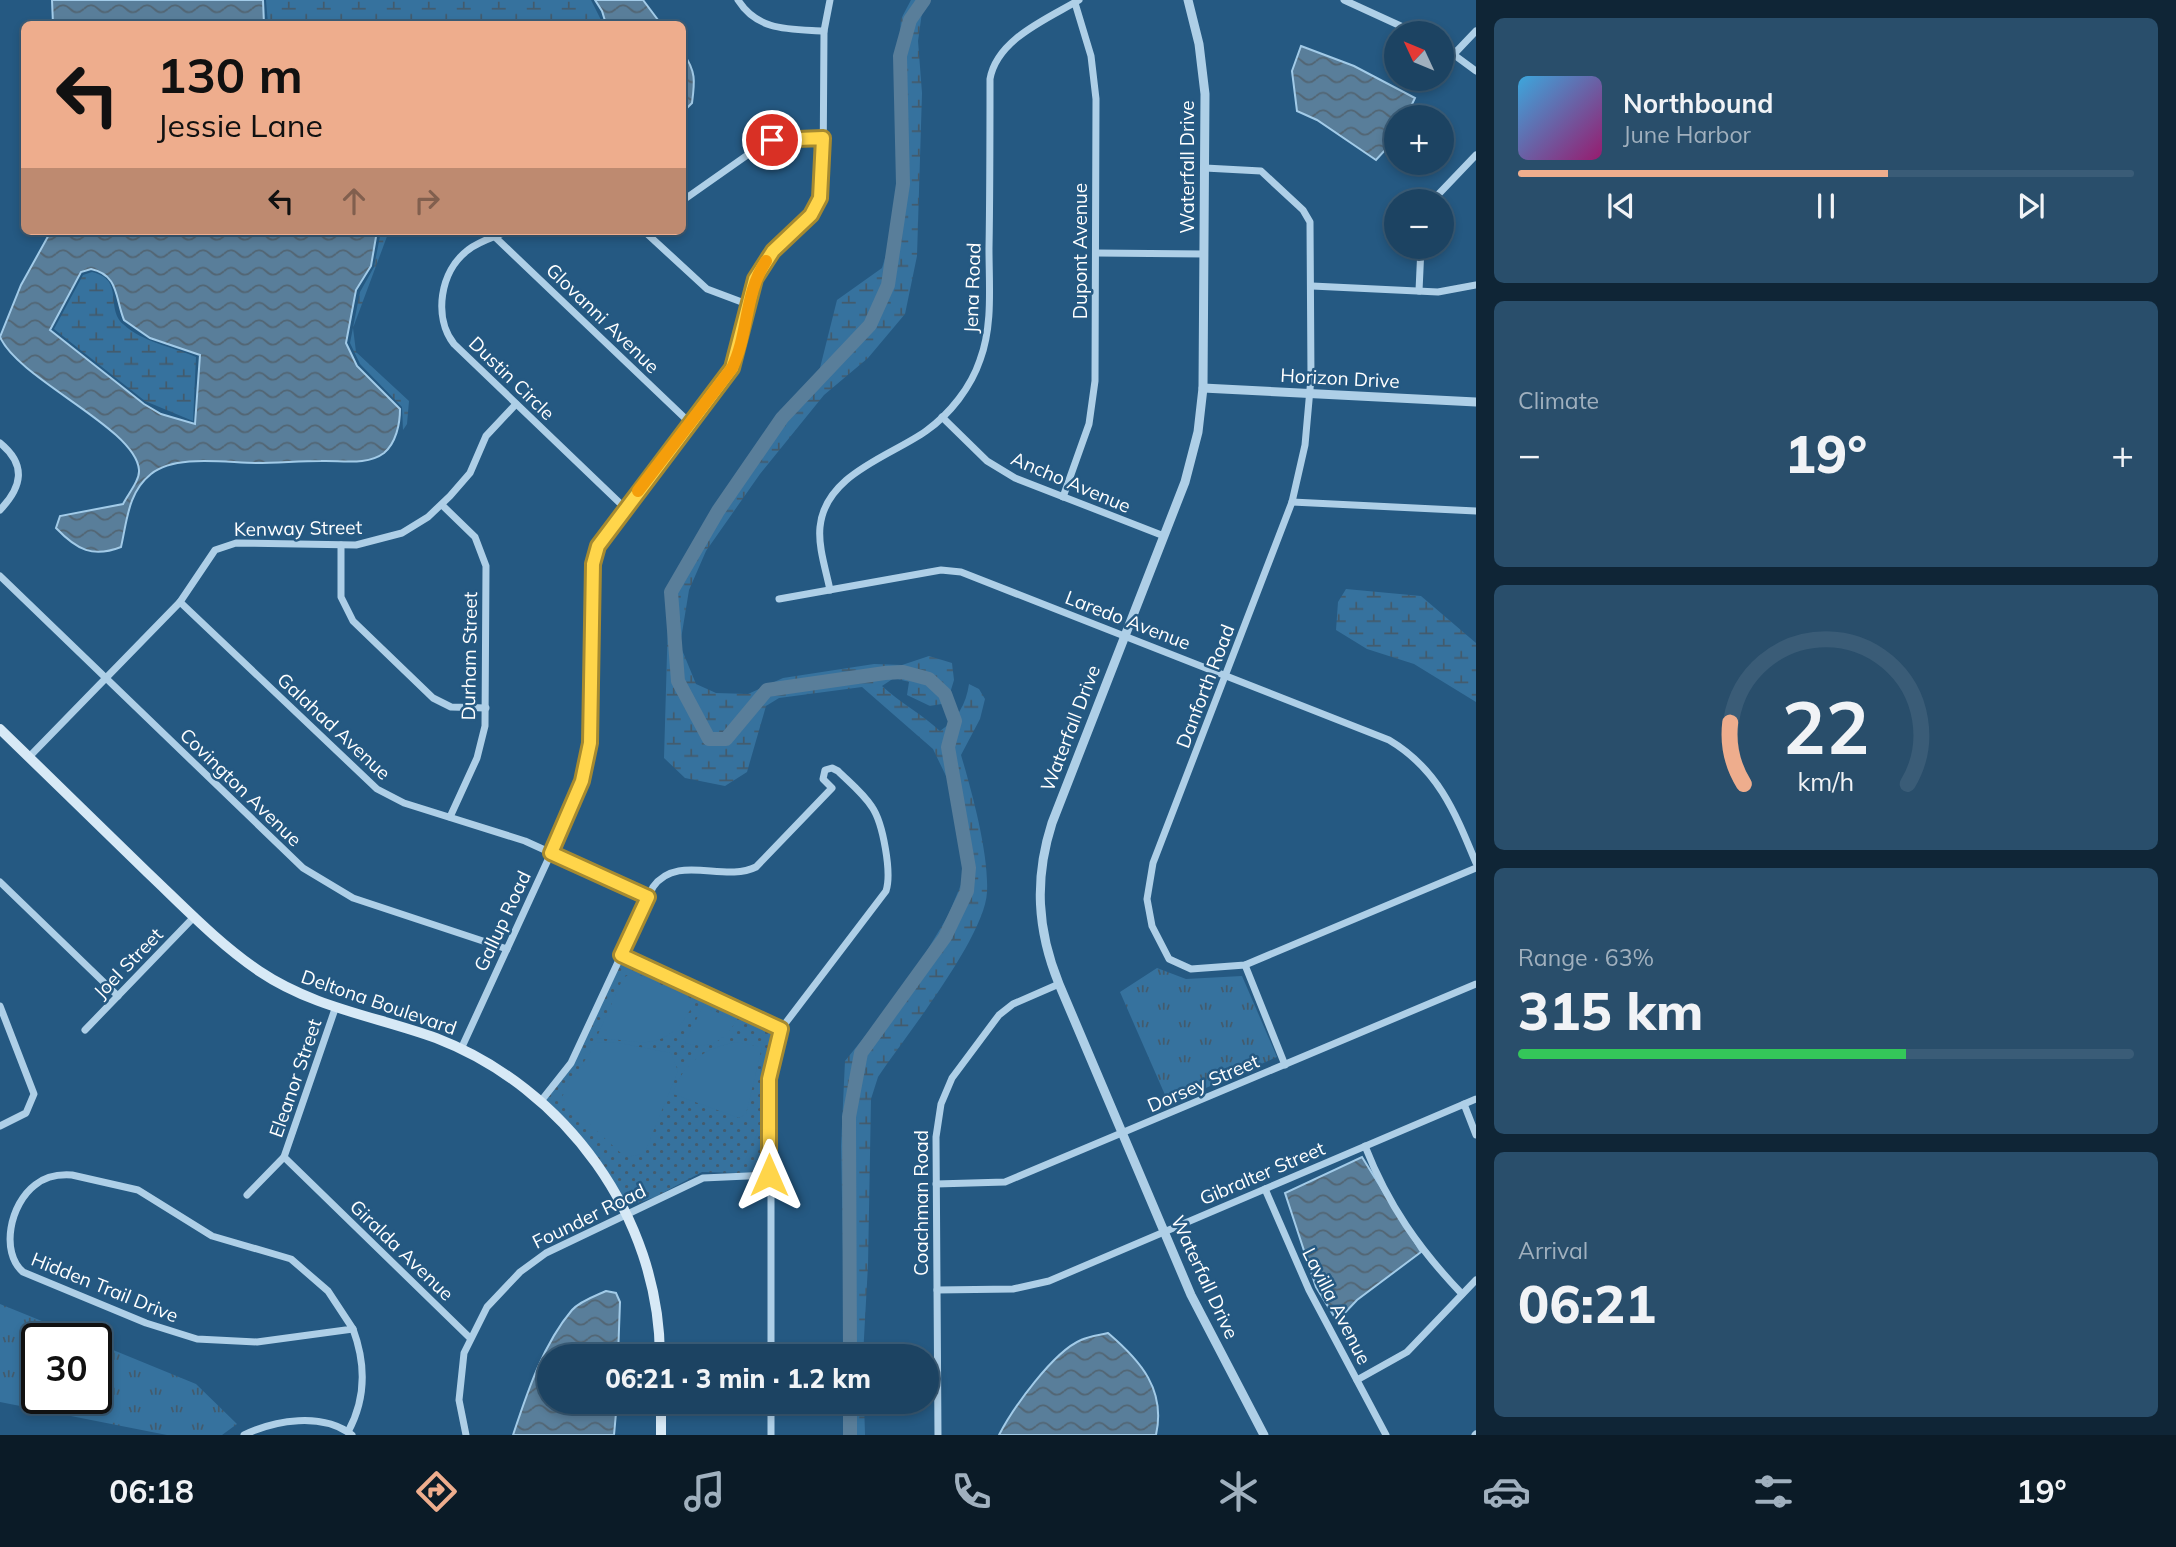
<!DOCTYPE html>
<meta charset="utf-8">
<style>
:root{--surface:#1c4362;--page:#294e6b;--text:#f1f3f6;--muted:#a0b0be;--line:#3a5c77;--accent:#eead8d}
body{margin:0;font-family:Mulish,sans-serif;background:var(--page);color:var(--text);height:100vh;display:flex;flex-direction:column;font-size:26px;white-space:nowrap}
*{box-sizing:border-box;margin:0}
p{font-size:23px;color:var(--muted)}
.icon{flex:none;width:38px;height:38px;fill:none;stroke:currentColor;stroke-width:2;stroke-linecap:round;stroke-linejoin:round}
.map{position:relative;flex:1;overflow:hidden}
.sheet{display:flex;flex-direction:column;gap:18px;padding:18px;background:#0f2536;width:700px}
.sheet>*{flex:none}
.banner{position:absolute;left:21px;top:21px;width:665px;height:214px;border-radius:10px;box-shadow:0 4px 10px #0003,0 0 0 2px var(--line);background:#eead8d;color:#111;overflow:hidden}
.needle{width:46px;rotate:314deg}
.fabs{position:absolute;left:1384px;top:21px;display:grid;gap:14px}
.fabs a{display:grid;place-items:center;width:70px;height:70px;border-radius:50%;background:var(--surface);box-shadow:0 4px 10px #0003,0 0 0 2px var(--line);font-size:35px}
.speed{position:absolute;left:21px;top:1323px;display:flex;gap:14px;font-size:35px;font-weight:700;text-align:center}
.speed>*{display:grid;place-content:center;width:91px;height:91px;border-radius:50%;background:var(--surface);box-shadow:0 4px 10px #0003,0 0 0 2px var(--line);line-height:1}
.speed .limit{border:4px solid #111;border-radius:10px;background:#fff;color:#111}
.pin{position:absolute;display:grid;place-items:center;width:60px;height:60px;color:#fff;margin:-30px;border:4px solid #fff;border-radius:50%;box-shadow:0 2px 7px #0007}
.me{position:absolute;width:77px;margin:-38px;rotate:0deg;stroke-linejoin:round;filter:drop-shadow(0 0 5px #0008)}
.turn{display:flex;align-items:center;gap:24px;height:147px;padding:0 21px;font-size:32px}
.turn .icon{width:91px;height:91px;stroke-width:2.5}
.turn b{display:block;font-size:49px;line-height:60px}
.lanes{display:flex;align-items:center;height:66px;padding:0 21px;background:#0003;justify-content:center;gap:35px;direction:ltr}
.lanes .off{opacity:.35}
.big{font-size:52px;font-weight:800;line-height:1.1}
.sheet .card{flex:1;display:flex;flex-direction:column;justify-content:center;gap:10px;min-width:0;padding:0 24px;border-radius:10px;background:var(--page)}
.sheet .dial{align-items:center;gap:0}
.dial svg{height:182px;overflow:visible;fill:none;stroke:var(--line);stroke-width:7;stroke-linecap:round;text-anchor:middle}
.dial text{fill:var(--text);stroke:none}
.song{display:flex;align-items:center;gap:21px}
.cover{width:84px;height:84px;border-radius:10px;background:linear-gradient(135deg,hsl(200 70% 55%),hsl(320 70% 35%))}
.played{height:7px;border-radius:4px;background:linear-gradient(90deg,var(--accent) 60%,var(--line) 60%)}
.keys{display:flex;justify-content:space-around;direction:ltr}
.heat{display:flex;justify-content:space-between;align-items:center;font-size:38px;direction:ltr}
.charge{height:10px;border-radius:5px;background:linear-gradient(90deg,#34c759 63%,var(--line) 0)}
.trip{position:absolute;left:537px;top:1344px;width:402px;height:70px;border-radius:35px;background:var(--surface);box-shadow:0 4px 10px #0003,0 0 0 2px var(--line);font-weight:800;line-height:70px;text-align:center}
.tab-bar{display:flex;height:112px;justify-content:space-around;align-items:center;background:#0b1b27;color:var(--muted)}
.tab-bar .icon{width:49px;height:49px}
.tab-bar .on{color:var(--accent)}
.tab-bar b{font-size:32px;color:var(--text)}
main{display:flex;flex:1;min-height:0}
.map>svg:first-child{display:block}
.grass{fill:url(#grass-tufts)}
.wetland{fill:url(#wetland-marsh)}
.park{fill:url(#park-dots)}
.pitch{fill:#36729e}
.water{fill:url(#water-waves);stroke:#a2cbe8;stroke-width:2;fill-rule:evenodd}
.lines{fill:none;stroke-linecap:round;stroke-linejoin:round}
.river{stroke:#597e9a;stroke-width:14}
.minor{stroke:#aecfe7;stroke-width:7}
.tertiary{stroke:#aecfe7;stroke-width:9}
.secondary{stroke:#d7e9f6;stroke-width:10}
.route-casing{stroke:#a68a30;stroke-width:18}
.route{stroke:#ffd54a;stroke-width:12}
.slow{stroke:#f59e0b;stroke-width:12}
.labels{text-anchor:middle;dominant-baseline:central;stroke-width:5;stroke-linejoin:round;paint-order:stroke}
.street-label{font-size:19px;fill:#fff;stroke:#255982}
</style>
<main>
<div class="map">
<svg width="1476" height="1435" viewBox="0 0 1476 1435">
<defs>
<pattern id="grass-tufts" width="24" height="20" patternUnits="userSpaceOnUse" patternTransform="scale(1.75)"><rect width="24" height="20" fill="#36729e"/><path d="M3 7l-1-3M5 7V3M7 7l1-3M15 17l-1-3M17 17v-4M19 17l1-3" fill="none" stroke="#435b6d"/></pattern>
<pattern id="wetland-marsh" width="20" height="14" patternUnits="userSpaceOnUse" patternTransform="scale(1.75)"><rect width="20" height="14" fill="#36729e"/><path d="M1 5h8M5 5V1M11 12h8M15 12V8" fill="none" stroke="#435b6d"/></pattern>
<pattern id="park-dots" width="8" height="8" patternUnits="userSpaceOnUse" patternTransform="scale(1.75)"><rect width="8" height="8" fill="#36729e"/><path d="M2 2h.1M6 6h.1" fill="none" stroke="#435b6d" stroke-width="1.8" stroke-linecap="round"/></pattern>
<pattern id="water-waves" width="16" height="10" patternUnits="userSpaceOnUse" patternTransform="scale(1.75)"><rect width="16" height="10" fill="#597e9a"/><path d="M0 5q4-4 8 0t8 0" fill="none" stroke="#526573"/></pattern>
</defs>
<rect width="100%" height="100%" fill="#255982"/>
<g class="grass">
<path d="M1157,968L1186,979L1242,976L1277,1057L1169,1104L1120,992Z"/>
<path d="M0,1304L86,1339H37V1398H96V1343L196,1384L237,1424L222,1435H167L0,1402Z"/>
</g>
<g class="wetland">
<path d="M266,0H591L603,24H268Z"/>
<path d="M911,0H931L923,5L918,41L922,93L917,256L905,314L868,358L824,395L760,474L706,551L689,590L680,645L696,684L716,693L748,694L783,678L874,664L902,665L929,656L952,663L954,680L947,703L930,706L907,695L909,682L894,678L882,686C900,703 922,714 940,731C957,719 966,705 969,684L979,689L985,699L980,719L961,755C972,792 989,854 987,892C985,937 905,1037 878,1077L871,1099L868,1265L863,1356H845L841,1146L845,1061L906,985L948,916L967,870L959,803L933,749L862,687L779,698L766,706L747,772L725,786L685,778L664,758L669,585L685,556L818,376L837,300L882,268L896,222L897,79L901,19Z"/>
<path d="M381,231H389L353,328L356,352L409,401L407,424L403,430L402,407L360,364L350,343L360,292L374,267Z"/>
<path d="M92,272C125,280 105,307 123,324C144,343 171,346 196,357L193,421L145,401L54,329L83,275Z"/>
<path d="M1346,589L1421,596L1476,643V702L1414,664L1367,649L1336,630L1338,602Z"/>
<path d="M846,1402H864L865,1435H847Z"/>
</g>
<path class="park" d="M618,951L785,1028L775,1089L772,1174L702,1172L655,1197L628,1206L590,1148L544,1099L594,1022Z"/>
<g class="pitch">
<path d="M633,972L697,1001C689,1009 686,1020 677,1028C651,1053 627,1037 596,1039L623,978Z"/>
<path d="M703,1006L736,1021C724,1042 708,1050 685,1043Z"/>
<path d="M614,1042L671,1053L678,1071L644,1154L625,1157L561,1098L596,1043Z"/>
<path d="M737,1042L762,1047L746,1114L739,1118L673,1094C682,1063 706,1047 737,1042Z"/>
</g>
<g class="water">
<path d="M52,0H263L264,24H53Z"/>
<path d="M595,0H643L661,24H606L602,11Z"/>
<path d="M1301,46L1354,66L1415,98L1406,117H1396V138L1376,160L1317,120L1297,111L1292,71Z"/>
<path d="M683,53C696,71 695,81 692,103L683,112Z"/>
<path d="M51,231H377L371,266L356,290L346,343L357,366L400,409C400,424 396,443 384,453C367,466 340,460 321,461C299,461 278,463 256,463C227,463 176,454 151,474C128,492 127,521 121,547C93,558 77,550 56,528L60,516L123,504C128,494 140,480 139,470C136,428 19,380 0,337L21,285ZM91,269C119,275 115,298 124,320L150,338L200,355L195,424L161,414L144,404L50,330L81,272Z"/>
<path d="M1362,1157L1421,1252L1357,1300L1337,1321L1316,1287L1285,1193Z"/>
<path d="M606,1291L616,1293L620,1302L618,1356H550V1402H617L614,1435H513C527,1393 543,1344 572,1310C580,1301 595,1296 606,1291Z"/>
<path d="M1108,1333C1141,1361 1166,1390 1156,1435H999C1013,1408 1053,1352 1081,1340C1089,1336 1100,1335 1108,1333Z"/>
</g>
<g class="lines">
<g class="river">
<path d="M850,1356L849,1117L861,1053L945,937L967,891L969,868L948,747L955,721L945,694L929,679L903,672L885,673L767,690L726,739H709L678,681L671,592L718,511L782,418L870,325L888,285L903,184L900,56L910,20L924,0"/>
<path d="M850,1402V1435"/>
</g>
<g class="minor">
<path d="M738,0C758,32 791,29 824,31"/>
<path d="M1344,0L1416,33"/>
<path d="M1442,46L1476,71"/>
<path d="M1455,53L1476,31"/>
<path d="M1205,168L1261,171L1303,210L1310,222L1311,378L1305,445L1292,502L1153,863L1147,899L1152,926L1169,959L1191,969L1245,965L1476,868"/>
<path d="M682,201L763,144L782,138H823"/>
<path d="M1432,201L1476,155"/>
<path d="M508,231C495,237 479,241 468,250C440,271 433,317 454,344L625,508"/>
<path d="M644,231L707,289L747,304"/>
<path d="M495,237L690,423"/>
<path d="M1096,253L1204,254"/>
<path d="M1312,286L1438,292L1476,285"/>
<path d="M1419,291L1421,247"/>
<path d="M942,417L987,461L1015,478L1164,536"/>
<path d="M0,443C27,465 22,487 0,510"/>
<path d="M1063,497L1089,424L1095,381L1096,99L1091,56L1075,3"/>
<path d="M1292,502L1476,511"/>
<path d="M442,505L475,537L486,566L485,726L477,758L450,817"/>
<path d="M341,545V597L353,621L433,698L451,707L486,708"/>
<path d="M0,576L303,868L353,898L507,949"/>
<path d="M830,590C826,570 818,547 820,527C825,474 891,456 926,431C950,414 971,387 980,360C993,325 989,286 989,249C990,192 990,136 990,79C997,39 1047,19 1079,0"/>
<path d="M779,599L941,570L961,572L1389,740C1438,769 1455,812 1476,863"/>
<path d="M180,602L377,789L404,803L525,841L648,897"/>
<path d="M29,757L180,602L215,550L236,543L356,545L402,533L428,517L450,496L470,473L486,436L516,404"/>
<path d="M0,882L118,996"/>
<path d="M621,955L781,1029"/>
<path d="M1245,965L1285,1065"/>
<path d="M0,1006L34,1094L26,1113L0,1126"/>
<path d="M85,1030L194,917"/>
<path d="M461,1049L575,801C602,725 593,643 593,564L598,546C634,482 696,430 733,366C750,336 743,297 764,264C783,233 820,219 823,179L824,31L830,0"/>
<path d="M541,1101L571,1063L653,887C677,853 724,883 756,867L832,788L823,779L825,770L832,768L838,771C849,782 863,793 872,807C883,823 892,873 886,891L781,1029L771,1061V1356"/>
<path d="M1464,1104L1476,1135"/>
<path d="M1365,1146C1388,1205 1419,1249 1462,1294"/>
<path d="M284,1157L469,1337"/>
<path d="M72,1175L138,1190L212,1236L291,1259L328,1291L353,1329L257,1342L197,1339L146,1323L23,1272C0,1252 10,1204 35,1185C46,1176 58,1174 72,1175Z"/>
<path d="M936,1184L1005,1182L1476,984"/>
<path d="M1265,1189L1309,1290L1386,1435"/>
<path d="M247,1195L284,1157L335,1009"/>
<path d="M937,1290L1013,1289L1049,1281L1476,1099"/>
<path d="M1357,1380L1407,1352L1476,1280"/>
<path d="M771,1402V1435"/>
<path d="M348,1432C366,1399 366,1364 353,1329"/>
<path d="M244,1435C275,1420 322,1412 352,1435"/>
<path d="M466,1435L459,1400L464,1353L487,1307L520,1272L546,1253L703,1178L769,1175"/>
<path d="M938,1435L936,1137L941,1104L952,1078L999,1015L1013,1004L1059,984"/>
<path d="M1475,1435L1476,1434"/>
</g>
<g class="tertiary">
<path d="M1188,0L1199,44L1205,94L1203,388L1198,432L1185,482L1052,823C1034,879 1037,930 1059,984L1191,1295L1264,1435"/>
<path d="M1203,388L1476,402"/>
</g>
<g class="secondary">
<path d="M0,729C49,777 99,825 148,873C184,907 218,943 259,971C314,1008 375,1016 436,1038C566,1088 659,1217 660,1356"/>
<path d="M661,1402V1435"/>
</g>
</g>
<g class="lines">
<defs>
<path id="route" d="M769,1175V1079L781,1029L621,955L648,897L551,853L582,781L590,743L593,564L598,546L732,368L755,279L773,251L811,215L820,198L823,138L772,140"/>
</defs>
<use href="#route" class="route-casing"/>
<use href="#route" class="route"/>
<path class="slow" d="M638,491L732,368C749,334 744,294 766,261"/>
</g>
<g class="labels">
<g class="street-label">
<text transform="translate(1187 167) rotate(-90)">Waterfall Drive</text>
<text transform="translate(1080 251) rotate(-90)">Dupont Avenue</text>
<text transform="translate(972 288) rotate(-88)">Jena Road</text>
<text transform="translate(603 318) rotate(44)">Glovanni Avenue</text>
<text transform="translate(512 378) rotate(44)">Dustin Circle</text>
<text transform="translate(1340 378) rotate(3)">Horizon Drive</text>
<text transform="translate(1071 482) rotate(23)">Ancho Avenue</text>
<text transform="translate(298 528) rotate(-1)">Kenway Street</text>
<text transform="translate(1128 620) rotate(21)">Laredo Avenue</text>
<text transform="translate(469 656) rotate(-89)">Durham Street</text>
<text transform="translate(1205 686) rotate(-69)">Danforth Road</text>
<text transform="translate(334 726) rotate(43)">Galahad Avenue</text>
<text transform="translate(1070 728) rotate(-69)">Waterfall Drive</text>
<text transform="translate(241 787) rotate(44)">Covington Avenue</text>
<text transform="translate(502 921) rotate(-65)">Gallup Road</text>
<text transform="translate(128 963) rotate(-46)">Joel Street</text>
<text transform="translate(379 1002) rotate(19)">Deltona Boulevard</text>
<text transform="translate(295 1078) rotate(-71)">Eleanor Street</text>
<text transform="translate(1203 1083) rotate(-23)">Dorsey Street</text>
<text transform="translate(1262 1173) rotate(-23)">Gibralter Street</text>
<text transform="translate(921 1203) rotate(-90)">Coachman Road</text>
<text transform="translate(589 1216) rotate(-26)">Founder Road</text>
<text transform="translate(402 1250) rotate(44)">Giralda Avenue</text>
<text transform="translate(1205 1277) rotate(65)">Waterfall Drive</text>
<text transform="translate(105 1287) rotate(22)">Hidden Trail Drive</text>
<text transform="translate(1337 1306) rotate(63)">Lavilla Avenue</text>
</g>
</g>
</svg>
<div class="fabs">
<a><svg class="needle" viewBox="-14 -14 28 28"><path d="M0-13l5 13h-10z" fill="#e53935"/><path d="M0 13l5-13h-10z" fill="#a0b0be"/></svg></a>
<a>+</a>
<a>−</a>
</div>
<div class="speed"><div class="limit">30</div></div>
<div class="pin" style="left:772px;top:140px;background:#d93025"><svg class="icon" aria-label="arrive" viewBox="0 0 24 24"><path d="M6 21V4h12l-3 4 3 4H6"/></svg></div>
<svg class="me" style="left:769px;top:1175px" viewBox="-20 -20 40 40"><path d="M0-17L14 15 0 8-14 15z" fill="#ffd54a" stroke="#fff" stroke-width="4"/></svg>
<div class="trip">06:21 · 3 min · 1.2 km</div>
<div class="banner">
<div class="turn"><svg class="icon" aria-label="left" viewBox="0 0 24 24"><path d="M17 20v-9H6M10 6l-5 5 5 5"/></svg><div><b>130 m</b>Jessie Lane</div></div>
<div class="lanes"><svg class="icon" aria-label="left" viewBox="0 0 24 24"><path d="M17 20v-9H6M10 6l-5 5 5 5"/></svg><svg class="icon off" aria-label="ahead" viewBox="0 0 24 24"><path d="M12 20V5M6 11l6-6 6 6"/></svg><svg class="icon off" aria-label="right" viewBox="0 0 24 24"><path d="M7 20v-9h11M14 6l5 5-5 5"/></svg></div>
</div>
</div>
<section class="sheet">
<div class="card">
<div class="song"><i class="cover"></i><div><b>Northbound</b><p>June Harbor</p></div></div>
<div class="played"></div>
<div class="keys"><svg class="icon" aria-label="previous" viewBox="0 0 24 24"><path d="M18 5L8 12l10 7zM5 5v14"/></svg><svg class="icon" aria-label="pause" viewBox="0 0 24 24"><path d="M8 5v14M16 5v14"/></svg><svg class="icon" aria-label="next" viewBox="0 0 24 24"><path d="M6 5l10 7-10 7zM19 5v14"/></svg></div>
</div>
<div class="card"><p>Climate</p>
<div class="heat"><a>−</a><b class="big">19°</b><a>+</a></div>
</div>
<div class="card dial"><svg viewBox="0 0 100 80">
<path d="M14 69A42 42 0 1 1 86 69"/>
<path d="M14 69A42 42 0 0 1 8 42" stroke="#eead8d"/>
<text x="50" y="56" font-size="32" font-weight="700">22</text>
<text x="50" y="72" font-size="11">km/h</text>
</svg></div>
<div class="card"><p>Range · 63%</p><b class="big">315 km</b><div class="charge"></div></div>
<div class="card"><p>Arrival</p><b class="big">06:21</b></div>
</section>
</main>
<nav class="tab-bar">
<b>06:18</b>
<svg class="icon on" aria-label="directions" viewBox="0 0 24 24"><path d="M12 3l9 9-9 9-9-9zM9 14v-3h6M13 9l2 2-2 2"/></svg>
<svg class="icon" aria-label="music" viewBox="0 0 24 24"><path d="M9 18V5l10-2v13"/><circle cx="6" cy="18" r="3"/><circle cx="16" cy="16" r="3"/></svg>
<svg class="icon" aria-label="phone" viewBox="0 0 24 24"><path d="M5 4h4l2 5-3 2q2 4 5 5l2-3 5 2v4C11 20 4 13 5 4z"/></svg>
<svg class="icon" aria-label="climate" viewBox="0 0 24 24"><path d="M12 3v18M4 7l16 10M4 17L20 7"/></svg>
<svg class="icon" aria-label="car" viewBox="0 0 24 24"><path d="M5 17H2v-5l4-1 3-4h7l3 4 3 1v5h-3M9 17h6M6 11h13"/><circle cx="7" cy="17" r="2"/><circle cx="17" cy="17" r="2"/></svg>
<svg class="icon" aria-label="filters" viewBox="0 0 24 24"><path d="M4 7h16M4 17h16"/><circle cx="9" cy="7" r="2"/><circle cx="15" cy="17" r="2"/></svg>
<b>19°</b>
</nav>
